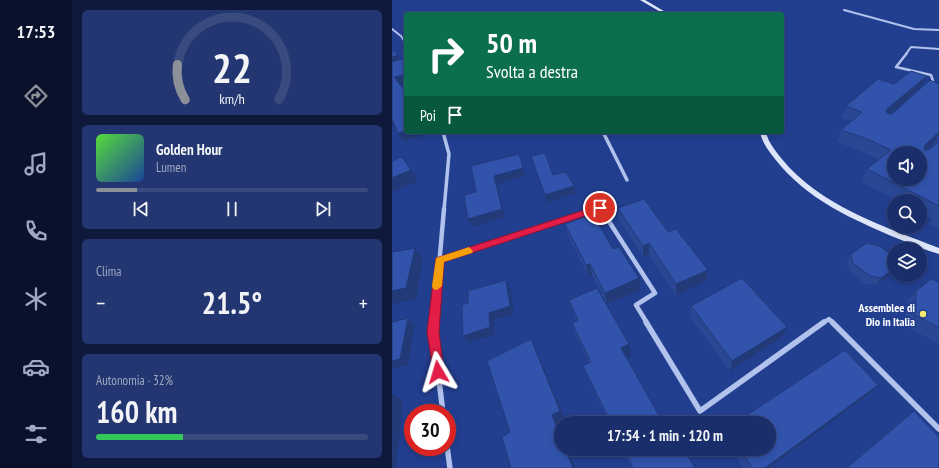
<!DOCTYPE html>
<html lang="it">
<meta charset="utf-8">
<style>
:root{--surface:#1a2e6b;--page:#233671;--text:#f1f3f6;--muted:#9fa8c1;--line:#384a7e;--accent:#8c9099}
body{margin:0;font-family:"PT Sans Narrow",sans-serif;background:var(--page);color:var(--text);height:100vh;display:flex;flex-direction:column;font-size:15px;white-space:nowrap}
*{box-sizing:border-box;margin:0}
p{font-size:13px;color:var(--muted)}
.icon{flex:none;width:22px;height:22px;fill:none;stroke:currentColor;stroke-width:2;stroke-linecap:round;stroke-linejoin:round}
.map{position:relative;flex:1;overflow:hidden}
.details{display:flex;flex-direction:column;gap:10px;padding:10px;background:#0e193b;width:320px}
.details>*{flex:none}
.top-card{position:absolute;left:12px;top:12px;width:380px;height:122px;border-radius:4px;box-shadow:0 2px 6px #0003,0 0 0 1px var(--line);background:#0b6e4f;color:#fff;overflow:hidden}
.controls{position:absolute;left:495px;top:146px;display:grid;gap:8px}
.controls a{display:grid;place-items:center;width:40px;height:40px;border-radius:50%;background:var(--surface);box-shadow:0 2px 6px #0003,0 0 0 1px var(--line);font-size:20px}
.speed{position:absolute;left:12px;top:404px;display:flex;gap:8px;font-size:20px;font-weight:700;text-align:center}
.speed>*{display:grid;place-content:center;width:52px;height:52px;border-radius:50%;background:var(--surface);box-shadow:0 2px 6px #0003,0 0 0 1px var(--line);line-height:1}
.speed .limit{border:6px solid #d22;background:#fff;color:#111}
.pin{position:absolute;display:grid;place-items:center;width:34px;height:34px;color:#fff;margin:-17px;border:2px solid #fff;border-radius:50%;box-shadow:0 1px 4px #0007}
.me{position:absolute;width:44px;margin:-22px;rotate:353deg;stroke-linejoin:round;filter:drop-shadow(0 0 3px #0008)}
.turn{display:flex;align-items:center;gap:14px;height:84px;padding:0 16px;font-size:18px}
.turn .icon{width:52px;height:52px;stroke-width:2.5}
.turn b{display:block;font-size:28px;line-height:34px}
.then{display:flex;align-items:center;height:38px;padding:0 16px;background:#0003;gap:8px;font-size:15px}
.big{font-size:30px;font-weight:700;line-height:1.1}
.details .tile{flex:1;display:flex;flex-direction:column;justify-content:center;gap:6px;min-width:0;padding:0 14px;border-radius:6px;background:var(--page)}
.details .dial{align-items:center;gap:0}
.dial svg{height:104px;overflow:visible;fill:none;stroke:var(--line);stroke-width:7;stroke-linecap:round;text-anchor:middle}
.dial text{fill:var(--text);stroke:none}
.song{display:flex;align-items:center;gap:12px}
.cover{width:48px;height:48px;border-radius:6px;background:linear-gradient(135deg,hsl(110 70% 55%),hsl(220 70% 35%))}
.played{height:4px;border-radius:2px;background:linear-gradient(90deg,var(--accent) 15%,var(--line) 15%)}
.keys{display:flex;justify-content:space-around;direction:ltr}
.heat{display:flex;justify-content:space-between;align-items:center;font-size:22px;direction:ltr}
.charge{height:6px;border-radius:3px;background:linear-gradient(90deg,#34c759 32%,var(--line) 0)}
.trip{position:absolute;left:162px;top:416px;width:222px;height:40px;border-radius:20px;background:var(--surface);box-shadow:0 2px 6px #0003,0 0 0 1px var(--line);font-weight:700;line-height:40px;text-align:center}
main{display:flex;flex:1;min-height:0}
.menu{display:flex;flex-direction:column;width:72px;justify-content:space-around;align-items:center;background:#0a122b;color:var(--muted)}
.menu .icon{width:28px;height:28px}
.menu .active{color:var(--accent)}
.menu b{font-size:18px;color:var(--text)}
.map>svg:first-child{display:block}
.lines{fill:none;stroke-linecap:round;stroke-linejoin:round}
.street-far4{stroke:#b1c2ec;stroke-width:2}
.street-far3{stroke:#b1c2ec;stroke-width:2.5}
.street-far2{stroke:#b1c2ec;stroke-width:3.5}
.street-far1{stroke:#b1c2ec;stroke-width:4.5}
.street{stroke:#b1c2ec;stroke-width:5.5}
.secondary{fill:#dde5f9;fill-rule:evenodd}
.wall{fill:#2a4794;fill-rule:evenodd}
.shaded-wall{fill:#223a78}
.building{fill:#3153ac;stroke:#223a78;fill-rule:evenodd}
.route{fill:#e11d48;stroke:#92132f}
.slow{fill:#f59e0b}
.poi-dot{fill:#f8e973;stroke:#223e8f;stroke-width:1.5}
.labels{text-anchor:middle;dominant-baseline:central;stroke-width:4;stroke-linejoin:round;paint-order:stroke}
.poi-label{font-size:12px;font-weight:bold;fill:#fff;stroke:#223e8f;text-anchor:end}
</style>
<main>
<nav class="menu">
<b>17:53</b>
<svg class="icon active" aria-label="directions" viewBox="0 0 24 24"><path d="M12 3l9 9-9 9-9-9zM9 14v-3h6M13 9l2 2-2 2"/></svg>
<svg class="icon" aria-label="music" viewBox="0 0 24 24"><path d="M9 18V5l10-2v13"/><circle cx="6" cy="18" r="3"/><circle cx="16" cy="16" r="3"/></svg>
<svg class="icon" aria-label="phone" viewBox="0 0 24 24"><path d="M5 4h4l2 5-3 2q2 4 5 5l2-3 5 2v4C11 20 4 13 5 4z"/></svg>
<svg class="icon" aria-label="climate" viewBox="0 0 24 24"><path d="M12 3v18M4 7l16 10M4 17L20 7"/></svg>
<svg class="icon" aria-label="car" viewBox="0 0 24 24"><path d="M5 17H2v-5l4-1 3-4h7l3 4 3 1v5h-3M9 17h6M6 11h13"/><circle cx="7" cy="17" r="2"/><circle cx="17" cy="17" r="2"/></svg>
<svg class="icon" aria-label="filters" viewBox="0 0 24 24"><path d="M4 7h16M4 17h16"/><circle cx="9" cy="7" r="2"/><circle cx="15" cy="17" r="2"/></svg>
</nav>
<section class="details">
<div class="tile dial"><svg viewBox="0 0 100 80">
<path d="M14 69A42 42 0 1 1 86 69"/>
<path d="M14 69A42 42 0 0 1 8 42" stroke="#8c9099"/>
<text x="50" y="56" font-size="32" font-weight="700">22</text>
<text x="50" y="72" font-size="11">km/h</text>
</svg></div>
<div class="tile">
<div class="song"><i class="cover"></i><div><b>Golden Hour</b><p>Lumen</p></div></div>
<div class="played"></div>
<div class="keys"><svg class="icon" aria-label="previous" viewBox="0 0 24 24"><path d="M18 5L8 12l10 7zM5 5v14"/></svg><svg class="icon" aria-label="pause" viewBox="0 0 24 24"><path d="M8 5v14M16 5v14"/></svg><svg class="icon" aria-label="next" viewBox="0 0 24 24"><path d="M6 5l10 7-10 7zM19 5v14"/></svg></div>
</div>
<div class="tile"><p>Clima</p>
<div class="heat"><a>−</a><b class="big">21.5°</b><a>+</a></div>
</div>
<div class="tile"><p>Autonomia · 32%</p><b class="big">160 km</b><div class="charge"></div></div>
</section>
<div class="map">
<svg width="547" height="468" viewBox="0 0 547 468">
<rect width="100%" height="100%" fill="#223e8f"/>
<g class="lines">
<g class="street-far4">
<path d="M452,10L522,29L547,30"/>
<path d="M0,29L9,36L14,44"/>
<path d="M514,54L519,47L547,49"/>
</g>
<path class="street-far3" d="M515,53L504,67L539,75L541,81L537,84"/>
<g class="street-far2">
<path d="M51,132L57,154L52,210"/>
<path d="M211,132L235,180"/>
<path d="M201,210L208,208L209,210"/>
</g>
<g class="street-far1">
<path d="M209,209L263,293L244,305L255,323"/>
<path d="M47,260L204,209"/>
<path d="M42,323L52,209"/>
<path d="M431,323L437,319L441,323"/>
</g>
<g class="street">
<path d="M42,322L41,331L51,413"/>
<path d="M254,322L308,411L432,322"/>
<path d="M440,322L547,429"/>
<path d="M55,446L58,468"/>
</g>
<g class="secondary">
<path d="M248,0H253L277,14H272Z"/>
<path d="M368,132H374C376,142 383,150 389,158C428,206 491,226 547,248V254C533,250 520,244 507,239C461,220 414,199 383,159C376,150 370,142 368,132Z"/>
</g>
</g>
<g class="wall">
<path d="M535,76L529,87L498,114H500L547,84V229L537,225L541,220L528,213V201H506L469,182L475,169L487,160L467,150L445,142L449,130L460,121L450,118L454,106L502,84ZM542,143H545L537,150H534Z"/>
<path d="M139,156L161,175L184,193L156,203Z"/>
<path d="M226,208L276,232L316,270L314,281L284,295L257,255L251,257L227,220Z"/>
<path d="M173,224L221,249L247,278L248,290L215,304L200,275L197,277L176,236Z"/>
<path d="M459,254L502,274L484,285L473,284L457,270L455,262Z"/>
<path d="M547,282V344L513,326L515,302L524,291Z"/>
<path d="M177,300L239,357L235,359L271,423H217L196,378L191,366L197,363L184,336L180,323L184,321L181,313Z"/>
<path d="M299,306L390,337L338,371L298,317Z"/>
<path d="M477,394L377,468H351L340,449H377Z"/>
<path d="M522,411L547,468H454L508,422Z"/>
<path d="M230,449H292L303,468H239Z"/>
</g>
<g class="shaded-wall">
<path d="M6,55L10,62L0,65V57Z"/>
<path d="M14,74V83L6,85L2,77Z"/>
<path d="M535,76L529,87L490,121L495,109Z"/>
<path d="M0,119L5,127L3,128L0,124Z"/>
<path d="M14,131V132H34L35,134L11,142L6,133Z"/>
<path d="M547,132V134L542,143L528,156L533,145Z"/>
<path d="M131,168L134,176L105,184L113,217L80,227L76,219L102,176Z"/>
<path d="M19,170L26,181L0,192V178Z"/>
<path d="M182,186L184,193L156,203L153,195Z"/>
<path d="M257,243V255L251,257V246Z"/>
<path d="M23,248L31,260L24,299L0,304V291Z"/>
<path d="M198,264L200,275L197,277L194,265Z"/>
<path d="M502,269V274L484,285L489,278Z"/>
<path d="M316,270L314,281L284,295V284Z"/>
<path d="M247,278L248,290L215,304L213,293Z"/>
<path d="M114,280L118,288L122,314L101,320L103,334L76,343L71,336L97,313Z"/>
<path d="M16,318L23,325L16,365L0,369V361Z"/>
<path d="M395,327L390,337L338,371L340,361Z"/>
<path d="M139,339L145,352L174,422L171,423H169V424L166,426L169,433V439L160,415Z"/>
<path d="M237,344L239,357L231,361L229,348Z"/>
<path d="M486,385L477,394L377,468H373Z"/>
<path d="M0,393L11,401L4,468H0Z"/>
<path d="M173,449H176L183,468H181Z"/>
</g>
<g class="building">
<path d="M0,50H1L6,55L0,57Z"/>
<path d="M10,59L14,64V74L2,77L14,92V131L6,133L0,119V62Z"/>
<path d="M519,71L535,76L495,109L494,112L496,114H500L538,80L547,84V132L533,145L532,150H537L547,141V186L546,187H547V206L475,169L499,150L473,138L449,130L470,112L454,106L486,79L502,84ZM502,153H528V179H502Z"/>
<path d="M153,153L161,175L174,172L182,186L153,195L139,156Z"/>
<path d="M127,154L131,168L102,176L110,209L76,219L72,195L84,192L79,166Z"/>
<path d="M10,157L19,170L0,178V161Z"/>
<path d="M252,199L276,232L284,229L316,270L284,284L257,243L251,246L226,208Z"/>
<path d="M201,214L221,249L227,247L247,278L213,293L198,264L194,265L173,224Z"/>
<path d="M475,243L487,246L502,256V269L489,278L478,276L461,263L459,254Z"/>
<path d="M23,248L14,288L0,291V252Z"/>
<path d="M350,278L395,327L340,361L299,306Z"/>
<path d="M539,279L547,282V328L523,315L524,291Z"/>
<path d="M114,280L118,306L97,313L98,327L71,336L70,305L76,303V291Z"/>
<path d="M205,288L237,344L229,348L271,423H219L191,366L199,362L180,323L186,320L177,300Z"/>
<path d="M16,318L8,359L0,361V322Z"/>
<path d="M139,339L168,411L160,415L169,439V449H173L181,468H119L110,437L118,432L95,361Z"/>
<path d="M453,350L486,385L373,468H360L348,449H377V423H343Z"/>
<path d="M522,411L547,437V468H455Z"/>
<path d="M232,449H292L303,468H241Z"/>
</g>
<path class="route" d="M208,205L213,208L211,210L52,262L47,332L52,372L50,376L46,378L42,376L35,332L44,258Z"/>
<path class="slow" d="M77,247L81,251L80,253L52,262L50,286L45,290L41,289L40,286L44,258Z"/>
<circle class="poi-dot" cx="531" cy="314" r="4"/>
<g class="labels">
<g class="poi-label">
<text x="523" y="307">Assemblee di<tspan x="523" dy="14">Dio in Italia</tspan></text>
</g>
</g>
</svg>
<div class="controls">
<a><svg class="icon" aria-label="sound" viewBox="0 0 24 24"><path d="M4 9h4l5-4v14l-5-4H4zM17 9q2 3 0 6"/></svg></a>
<a><svg class="icon" aria-label="search" viewBox="0 0 24 24"><circle cx="10" cy="10" r="6"/><path d="M15 15l6 6"/></svg></a>
<a><svg class="icon" aria-label="layers" viewBox="0 0 24 24"><path d="M12 4l9 5-9 5-9-5zM3 14l9 5 9-5"/></svg></a>
</div>
<div class="speed"><div class="limit">30</div></div>
<div class="pin" style="left:208px;top:208px;background:#d93025"><svg class="icon" aria-label="arrive" viewBox="0 0 24 24"><path d="M6 21V4h12l-3 4 3 4H6"/></svg></div>
<svg class="me" style="left:46px;top:372px" viewBox="-20 -20 40 40"><path d="M0-17L14 15 0 8-14 15z" fill="#e11d48" stroke="#fff" stroke-width="4"/></svg>
<div class="trip">17:54 · 1 min · 120 m</div>
<div class="top-card">
<div class="turn"><svg class="icon" aria-label="right" viewBox="0 0 24 24"><path d="M7 20v-9h11M14 6l5 5-5 5"/></svg><div><b>50 m</b>Svolta a destra</div></div>
<div class="then">Poi<svg class="icon" aria-label="arrive" viewBox="0 0 24 24"><path d="M6 21V4h12l-3 4 3 4H6"/></svg></div>
</div>
</div>
</main>
